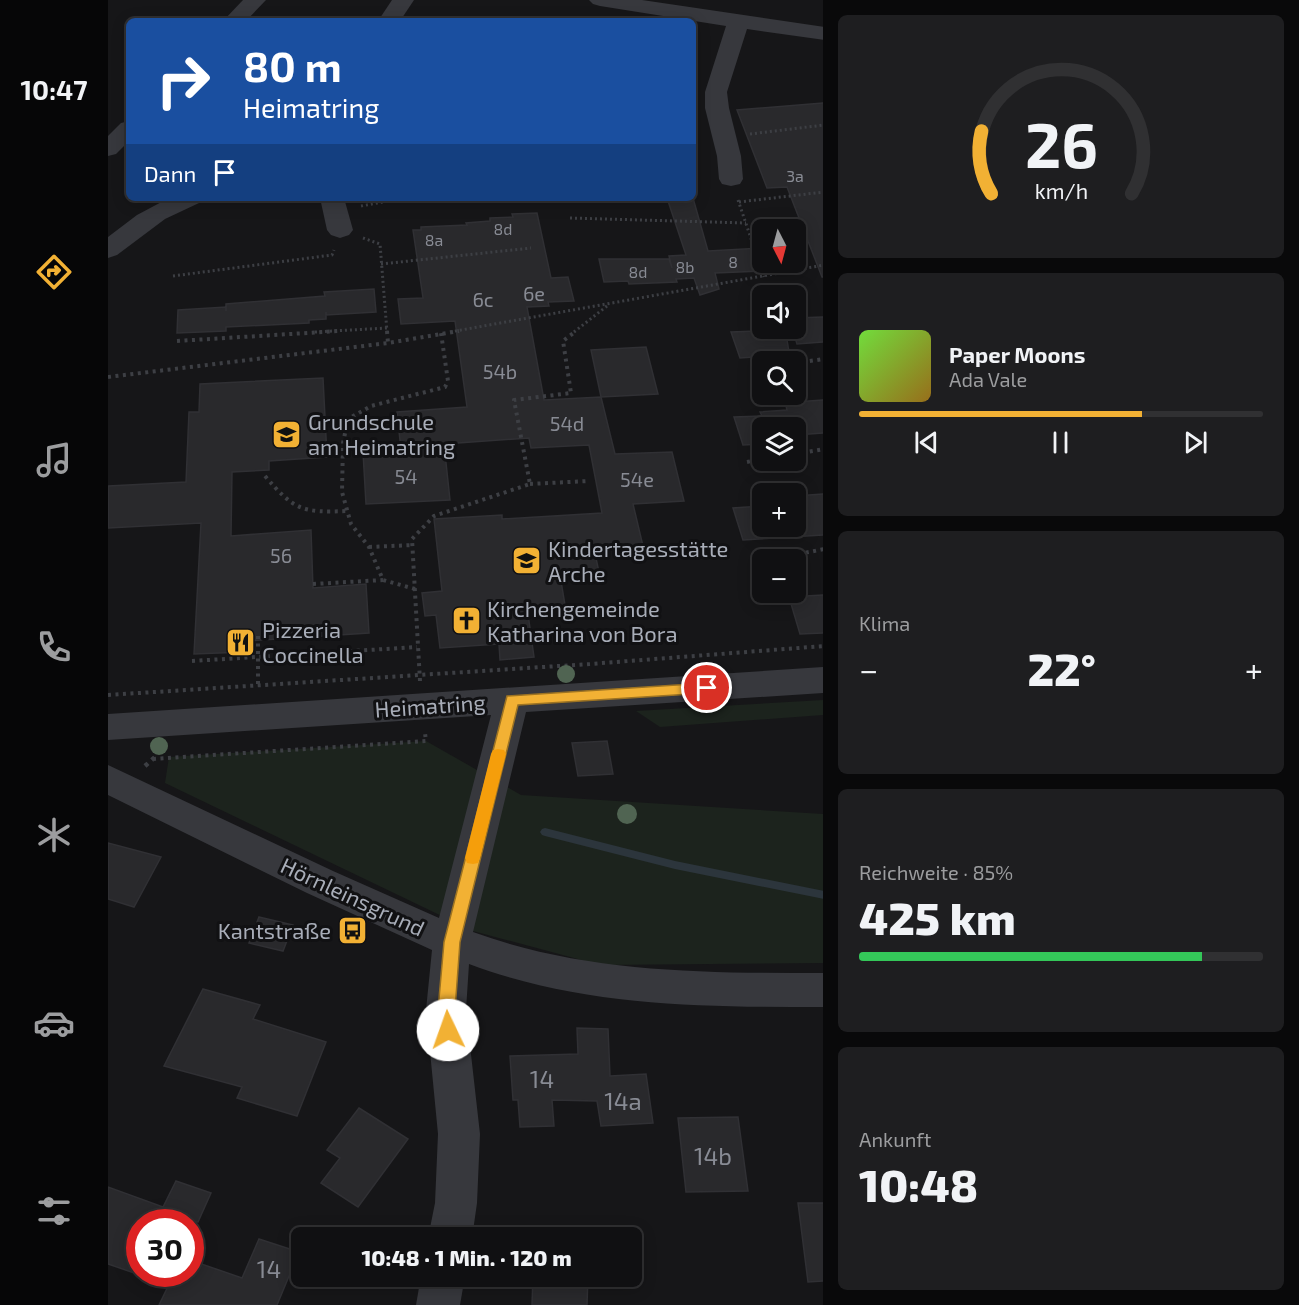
<!DOCTYPE html>
<html lang="de">
<meta charset="utf-8">
<style>
:root{--surface:#101012;--page:#1e1e20;--text:#f1f3f6;--muted:#9c9d9f;--line:#303032;--accent:#f2b134}
body{margin:0;font-family:"Exo 2",sans-serif;background:var(--page);color:var(--text);height:100vh;display:flex;flex-direction:column;font-size:22px;white-space:nowrap}
*{box-sizing:border-box;margin:0}
p{font-size:20px;color:var(--muted)}
.icon{flex:none;width:33px;height:33px;fill:none;stroke:currentColor;stroke-width:2;stroke-linecap:round;stroke-linejoin:round}
.map{position:relative;flex:1;overflow:hidden}
.sheet{display:flex;flex-direction:column;gap:15px;padding:15px;background:#09090a;width:476px}
.sheet>*{flex:none}
.guide{position:absolute;left:18px;top:18px;width:570px;height:183px;border-radius:9px;box-shadow:0 3px 15px #0003,0 0 0 2px var(--line);background:#1a4fa0;color:#fff;overflow:hidden}
.needle{width:39px;rotate:174deg}
.buttons{position:absolute;left:644px;top:219px;display:grid;gap:12px}
.buttons a{display:grid;place-items:center;width:54px;height:54px;border-radius:9px;background:var(--surface);box-shadow:0 3px 15px #0003,0 0 0 2px var(--line);font-size:30px}
.speed{position:absolute;left:18px;top:1209px;display:flex;gap:12px;font-size:30px;font-weight:700;text-align:center}
.speed>*{display:grid;place-content:center;width:78px;height:78px;border-radius:50%;background:var(--surface);box-shadow:0 3px 15px #0003,0 0 0 2px var(--line);line-height:1}
.speed .limit{border:9px solid #d22;background:#fff;color:#111}
.pin{position:absolute;display:grid;place-items:center;width:51px;height:51px;color:#fff;margin:-26px;border:3px solid #fff;border-radius:50%;box-shadow:0 2px 6px #0007}
.me{position:absolute;width:66px;margin:-33px;rotate:357deg;stroke-linejoin:round;filter:drop-shadow(0 0 4px #0008)}
.turn{display:flex;align-items:center;gap:21px;height:126px;padding:0 18px;font-size:27px}
.turn .icon{width:78px;height:78px;stroke-width:2.5}
.turn b{display:block;font-size:42px;line-height:51px}
.then{display:flex;align-items:center;height:57px;padding:0 18px;background:#0003;gap:12px;font-size:22px}
.big{font-size:45px;font-weight:800;line-height:1.1}
.sheet .tile{flex:1;display:flex;flex-direction:column;justify-content:center;gap:9px;min-width:0;padding:0 21px;border-radius:9px;background:var(--page)}
.sheet .dial{align-items:center;gap:0}
.dial svg{height:156px;overflow:visible;fill:none;stroke:var(--line);stroke-width:7;stroke-linecap:round;text-anchor:middle}
.dial text{fill:var(--text);stroke:none}
.song{display:flex;align-items:center;gap:18px}
.cover{width:72px;height:72px;border-radius:9px;background:linear-gradient(135deg,hsl(100 70% 55%),hsl(40 70% 35%))}
.played{height:6px;border-radius:3px;background:linear-gradient(90deg,var(--accent) 70%,var(--line) 70%)}
.keys{display:flex;justify-content:space-around;direction:ltr}
.heat{display:flex;justify-content:space-between;align-items:center;font-size:33px;direction:ltr}
.charge{height:9px;border-radius:4px;background:linear-gradient(90deg,#34c759 85%,var(--line) 0)}
.trip{position:absolute;left:183px;top:1227px;width:351px;height:60px;border-radius:9px;background:var(--surface);box-shadow:0 3px 15px #0003,0 0 0 2px var(--line);font-weight:800;line-height:60px;text-align:center}
main{display:flex;flex:1;min-height:0}
.dock{display:flex;flex-direction:column;width:108px;justify-content:space-around;align-items:center;background:#060607;color:var(--muted)}
.dock .icon{width:42px;height:42px}
.dock .on{color:var(--accent)}
.dock b{font-size:27px;color:var(--text)}
.map>svg:first-child{display:block}
.green{fill:#1c231d}
.lines{fill:none;stroke-linecap:round;stroke-linejoin:round}
.stream{fill:#2c353c;fill-rule:evenodd}
.building{fill:#29292c;stroke:#303034;stroke-width:1.5}
.path-far2{stroke:#3d3f44;stroke-width:3;stroke-dasharray:2 3;stroke-linecap:butt}
.path-far1{stroke:#3d3f44;stroke-width:4;stroke-dasharray:3 4.5;stroke-linecap:butt}
.path{stroke:#3d3f44;stroke-width:4.5;stroke-dasharray:4 5;stroke-linecap:butt}
.minor{fill:#37383d;fill-rule:evenodd}
.tree{fill:#506452}
.route{fill:#f2b134;stroke:#9d7322;stroke-width:1.5}
.slow{fill:#f59e0b}
.labels{text-anchor:middle;dominant-baseline:central;stroke-width:6;stroke-linejoin:round;paint-order:stroke}
.far-number-label{font-size:16px;fill:#888b94}
.number-label{font-size:20px;fill:#888b94}
.poi-label{font-size:22px;fill:#a8adb8;stroke:#111113;text-anchor:start}
.street-label{font-size:22px;fill:#a8adb8;stroke:#111113}
.near-number-label{font-size:24px;fill:#888b94}
</style>
<main>
<nav class="dock">
<b>10:47</b>
<svg class="icon on" aria-label="directions" viewBox="0 0 24 24"><path d="M12 3l9 9-9 9-9-9zM9 14v-3h6M13 9l2 2-2 2"/></svg>
<svg class="icon" aria-label="music" viewBox="0 0 24 24"><path d="M9 18V5l10-2v13"/><circle cx="6" cy="18" r="3"/><circle cx="16" cy="16" r="3"/></svg>
<svg class="icon" aria-label="phone" viewBox="0 0 24 24"><path d="M5 4h4l2 5-3 2q2 4 5 5l2-3 5 2v4C11 20 4 13 5 4z"/></svg>
<svg class="icon" aria-label="climate" viewBox="0 0 24 24"><path d="M12 3v18M4 7l16 10M4 17L20 7"/></svg>
<svg class="icon" aria-label="car" viewBox="0 0 24 24"><path d="M5 17H2v-5l4-1 3-4h7l3 4 3 1v5h-3M9 17h6M6 11h13"/><circle cx="7" cy="17" r="2"/><circle cx="17" cy="17" r="2"/></svg>
<svg class="icon" aria-label="filters" viewBox="0 0 24 24"><path d="M4 7h16M4 17h16"/><circle cx="9" cy="7" r="2"/><circle cx="15" cy="17" r="2"/></svg>
</nav>
<div class="map">
<svg width="716" height="1305" viewBox="0 0 716 1305">
<rect width="100%" height="100%" fill="#161618"/>
<g class="green">
<path d="M715,700V715L552,727L528,711Z"/>
<path d="M318,741L413,795L715,814V963L492,965L365,931L57,783L61,757Z"/>
</g>
<g class="lines">
<path class="stream" d="M437,828L567,861L716,891V899L567,869L437,836L434,835L432,832L434,829Z"/>
</g>
<g class="building">
<path d="M716,103V277H714L679,187L659,188L629,110Z"/>
<path d="M559,198H585L600,251L654,248V271L607,273L611,289L592,295L586,278L568,279L569,282L521,284L520,281L496,282L491,259H561L564,268L561,256L578,255Z"/>
<path d="M429,213L443,278L460,277L466,301L440,302L441,306L419,307L436,400L493,397L507,454L564,452L576,501L525,504L535,546L486,549L491,572L452,575L458,611L420,614L426,657L392,660L391,644L332,648L328,615L317,616L314,593L334,591L326,519L394,515V519L494,513L481,445L423,448L421,438L336,444L342,500L258,504L255,452L293,450L289,412L359,407L347,321L293,324L290,299L315,298L305,230H313V227L359,225L358,223L382,221V218L405,217L404,214Z"/>
<path d="M266,289L268,312L218,315V312V319L201,320V323L118,327V331L69,333L70,310L118,307V311V304L217,296L216,292Z"/>
<path d="M716,317V342L689,344L684,328H687V318Z"/>
<path d="M648,327L677,328L681,352L659,353L660,356L632,358L623,332L649,331Z"/>
<path d="M538,347L550,394L493,397L483,350Z"/>
<path d="M215,378L219,457L161,461V470L124,472L123,536L203,530L205,588L258,584L261,633L137,641L136,652L86,654L93,523L0,528V486L78,482L81,412H91L92,384Z"/>
<path d="M716,400V433L688,435L687,438V428H654V444L635,445L626,417L654,416L652,412L679,410L678,406H687V402Z"/>
<path d="M716,494V535L635,540L625,508L654,506V526H687V496Z"/>
<path d="M716,595V633L692,634L681,597Z"/>
<path d="M499,741L505,774L470,776L464,743Z"/>
<path d="M0,843L53,857L26,907L0,899Z"/>
<path d="M151,917L185,925L175,951L141,943Z"/>
<path d="M95,989L152,1005L145,1019L218,1042L189,1116L129,1098L134,1087L56,1066Z"/>
<path d="M469,1028L500,1029L502,1076L538,1074L545,1123L493,1126L489,1101L444,1100L446,1126L412,1127L410,1100H405L402,1056L470,1054Z"/>
<path d="M251,1108L300,1139L250,1207L213,1183L232,1158L219,1150Z"/>
<path d="M630,1117L640,1191L578,1192L570,1118Z"/>
<path d="M68,1181L103,1193L90,1222H32V1275L0,1264V1187L55,1207Z"/>
<path d="M690,1203H716V1281L700,1282Z"/>
<path d="M151,1239L191,1252L169,1305H51L66,1274H82V1260L134,1278Z"/>
<path d="M425,1276H480L479,1305H424Z"/>
</g>
<g class="lines">
<g class="path-far2">
<path d="M642,134L716,125"/>
<path d="M630,200L656,277"/>
<path d="M631,202L716,192"/>
<path d="M253,206L297,198"/>
<path d="M462,218L638,223"/>
<path d="M255,238L272,244L279,332"/>
<path d="M273,264L423,248"/>
<path d="M65,276L224,255L226,250"/>
<path d="M207,332L279,328"/>
<path d="M342,332L716,265"/>
<path d="M466,332L499,306"/>
</g>
<g class="path-far1">
<path d="M279,331L280,343"/>
<path d="M69,341L231,331"/>
<path d="M687,363L716,359"/>
<path d="M0,377L280,343L351,331"/>
<path d="M687,454L716,449"/>
<path d="M639,462L654,459"/>
<path d="M157,476C186,510 194,513 239,511"/>
<path d="M422,484L480,481"/>
<path d="M261,547L305,545"/>
<path d="M661,560L716,549"/>
<path d="M205,584L275,580"/>
<path d="M307,589L275,580L261,547L243,524L234,492L235,443L240,419L263,406L337,387L340,381L333,333"/>
<path d="M150,636V685"/>
<path d="M84,661L309,647"/>
<path d="M312,681L304,539L326,516L422,484L406,400L463,393L455,341L468,331"/>
<path d="M0,695L482,664L716,646"/>
<path d="M45,759L318,741L317,733"/>
</g>
<path class="path" d="M37,766L47,757"/>
<g class="minor">
<path d="M135,0H158L138,21H115Z"/>
<path d="M284,0H306L292,21H270Z"/>
<path d="M481,0H534L716,27V40L639,29L619,92L621,108L633,156L635,179L632,184L623,186L614,184L611,179L609,156L597,108V92L618,26L492,6L485,4Z"/>
<path d="M21,121V141L8,154L0,156V136L13,123Z"/>
<path d="M61,198H94L91,203L57,219L9,255L0,258V237L29,215Z"/>
<path d="M212,198H236L245,230L241,235L232,238L223,235L219,230Z"/>
<path d="M716,667V693L418,712L365,932C478,973 597,973 716,973V1007C595,1007 476,1007 361,964L358,1010L372,1134L369,1203L364,1238H320L327,1203L330,1134L318,1010L324,950L199,893L0,795V765L225,871L331,918L383,715L0,740V714Z"/>
<path d="M313,1276H357L352,1305H308Z"/>
</g>
</g>
<g class="tree">
<circle cx="458" cy="674" r="9"/>
<circle cx="51" cy="746" r="9"/>
<circle cx="519" cy="814" r="10"/>
</g>
<path class="route" d="M599,683L606,688L599,693L410,705L352,942L347,1010L349,1030L346,1036L340,1038L335,1036L330,1010L336,942L399,696Z"/>
<path class="slow" d="M390,749L396,750L398,754L372,858L370,863L365,864L359,863L357,858L383,754L385,750Z"/>
<defs>
<symbol id="school-square" viewBox="-11 -11 22 22"><rect x="-9" y="-9" width="18" height="18" rx="4" fill="#f2b134" stroke="#111113"/><path d="M0-5L7-2L0 1L-7-2ZM-4 1L0 2.5L4 1V4Q0 6-4 4Z" fill="#111"/></symbol>
<symbol id="church-square" viewBox="-11 -11 22 22"><rect x="-9" y="-9" width="18" height="18" rx="4" fill="#f2b134" stroke="#111113"/><path d="M-1.2-6h2.4v3.5h3.3v2.4h-3.3V6h-2.4V-.1h-3.3v-2.4h3.3Z" fill="#111"/></symbol>
<symbol id="restaurant-square" viewBox="-11 -11 22 22"><rect x="-9" y="-9" width="18" height="18" rx="4" fill="#f2b134" stroke="#111113"/><path d="M-5-6h1v4h1v-4h1v4h1v-4h1v5L-1.5 .5V6h-2V.5L-5-1ZM5-6V6H3V1.5H1.5Q1.5-4 5-6Z" fill="#111"/></symbol>
<symbol id="bus-square" viewBox="-11 -11 22 22"><rect x="-9" y="-9" width="18" height="18" rx="4" fill="#f2b134" stroke="#111113"/><path d="M-5-6H5V4H4V6H2V4H-2V6H-4V4H-5ZM-3.5-4V0h7V-4ZM-3.5 1.2v1.5H-2V1.2ZM2 1.2v1.5H3.5V1.2Z" fill="#111"/></symbol>
</defs>
<g fill-rule="evenodd">
<use href="#school-square" x="162" y="418" width="33" height="33"/>
<use href="#school-square" x="402" y="544" width="33" height="33"/>
<use href="#church-square" x="342" y="604" width="33" height="33"/>
<use href="#restaurant-square" x="116" y="626" width="33" height="33"/>
<use href="#bus-square" x="228" y="914" width="33" height="33"/>
</g>
<g class="labels">
<g class="far-number-label">
<text x="687" y="175">3a</text>
<text x="395" y="228">8d</text>
<text x="326" y="239">8a</text>
<text x="625" y="261">8</text>
<text x="577" y="266">8b</text>
<text x="530" y="271">8d</text>
</g>
<g class="number-label">
<text x="426" y="293">6e</text>
<text x="375" y="299">6c</text>
<text x="392" y="371">54b</text>
<text x="459" y="423">54d</text>
<text x="298" y="476">54</text>
<text x="529" y="479">54e</text>
<text x="173" y="555">56</text>
</g>
<g class="poi-label">
<text x="200" y="421">Grundschule<tspan x="200" dy="25">am Heimatring</tspan></text>
<text x="440" y="548">Kindertagesstätte<tspan x="440" dy="25">Arche</tspan></text>
<text x="379" y="608">Kirchengemeinde<tspan x="379" dy="25">Katharina von Bora</tspan></text>
<text x="154" y="629">Pizzeria<tspan x="154" dy="25">Coccinella</tspan></text>
<text x="223" y="930" text-anchor="end">Kantstraße</text>
</g>
<g class="street-label">
<text transform="translate(322 705) rotate(-4)">Heimatring</text>
<text transform="translate(245 896) rotate(25)">Hörnleinsgrund</text>
</g>
<g class="near-number-label">
<text x="434" y="1078">14</text>
<text x="515" y="1100">14a</text>
<text x="605" y="1155">14b</text>
<text x="161" y="1268">14</text>
</g>
</g>
</svg>
<div class="buttons">
<a><svg class="needle" viewBox="-14 -14 28 28"><path d="M0-13l5 13h-10z" fill="#e53935"/><path d="M0 13l5-13h-10z" fill="#9c9d9f"/></svg></a>
<a><svg class="icon" aria-label="sound" viewBox="0 0 24 24"><path d="M4 9h4l5-4v14l-5-4H4zM17 9q2 3 0 6"/></svg></a>
<a><svg class="icon" aria-label="search" viewBox="0 0 24 24"><circle cx="10" cy="10" r="6"/><path d="M15 15l6 6"/></svg></a>
<a><svg class="icon" aria-label="layers" viewBox="0 0 24 24"><path d="M12 4l9 5-9 5-9-5zM3 14l9 5 9-5"/></svg></a>
<a>+</a>
<a>−</a>
</div>
<div class="speed"><div class="limit">30</div></div>
<div class="pin" style="left:599px;top:688px;background:#d93025"><svg class="icon" aria-label="arrive" viewBox="0 0 24 24"><path d="M6 21V4h12l-3 4 3 4H6"/></svg></div>
<svg class="me" style="left:340px;top:1030px" viewBox="-20 -20 40 40"><circle r="19" fill="#fff"/><path d="M0-13L10 11 0 6-10 11z" fill="#f2b134"/></svg>
<div class="trip">10:48 · 1 Min. · 120 m</div>
<div class="guide">
<div class="turn"><svg class="icon" aria-label="right" viewBox="0 0 24 24"><path d="M7 20v-9h11M14 6l5 5-5 5"/></svg><div><b>80 m</b>Heimatring</div></div>
<div class="then">Dann<svg class="icon" aria-label="arrive" viewBox="0 0 24 24"><path d="M6 21V4h12l-3 4 3 4H6"/></svg></div>
</div>
</div>
<section class="sheet">
<div class="tile dial"><svg viewBox="0 0 100 80">
<path d="M14 69A42 42 0 1 1 86 69"/>
<path d="M14 69A42 42 0 0 1 9 37" stroke="#f2b134"/>
<text x="50" y="56" font-size="32" font-weight="700">26</text>
<text x="50" y="72" font-size="11">km/h</text>
</svg></div>
<div class="tile">
<div class="song"><i class="cover"></i><div><b>Paper Moons</b><p>Ada Vale</p></div></div>
<div class="played"></div>
<div class="keys"><svg class="icon" aria-label="previous" viewBox="0 0 24 24"><path d="M18 5L8 12l10 7zM5 5v14"/></svg><svg class="icon" aria-label="pause" viewBox="0 0 24 24"><path d="M8 5v14M16 5v14"/></svg><svg class="icon" aria-label="next" viewBox="0 0 24 24"><path d="M6 5l10 7-10 7zM19 5v14"/></svg></div>
</div>
<div class="tile"><p>Klima</p>
<div class="heat"><a>−</a><b class="big">22°</b><a>+</a></div>
</div>
<div class="tile"><p>Reichweite · 85%</p><b class="big">425 km</b><div class="charge"></div></div>
<div class="tile"><p>Ankunft</p><b class="big">10:48</b></div>
</section>
</main>
